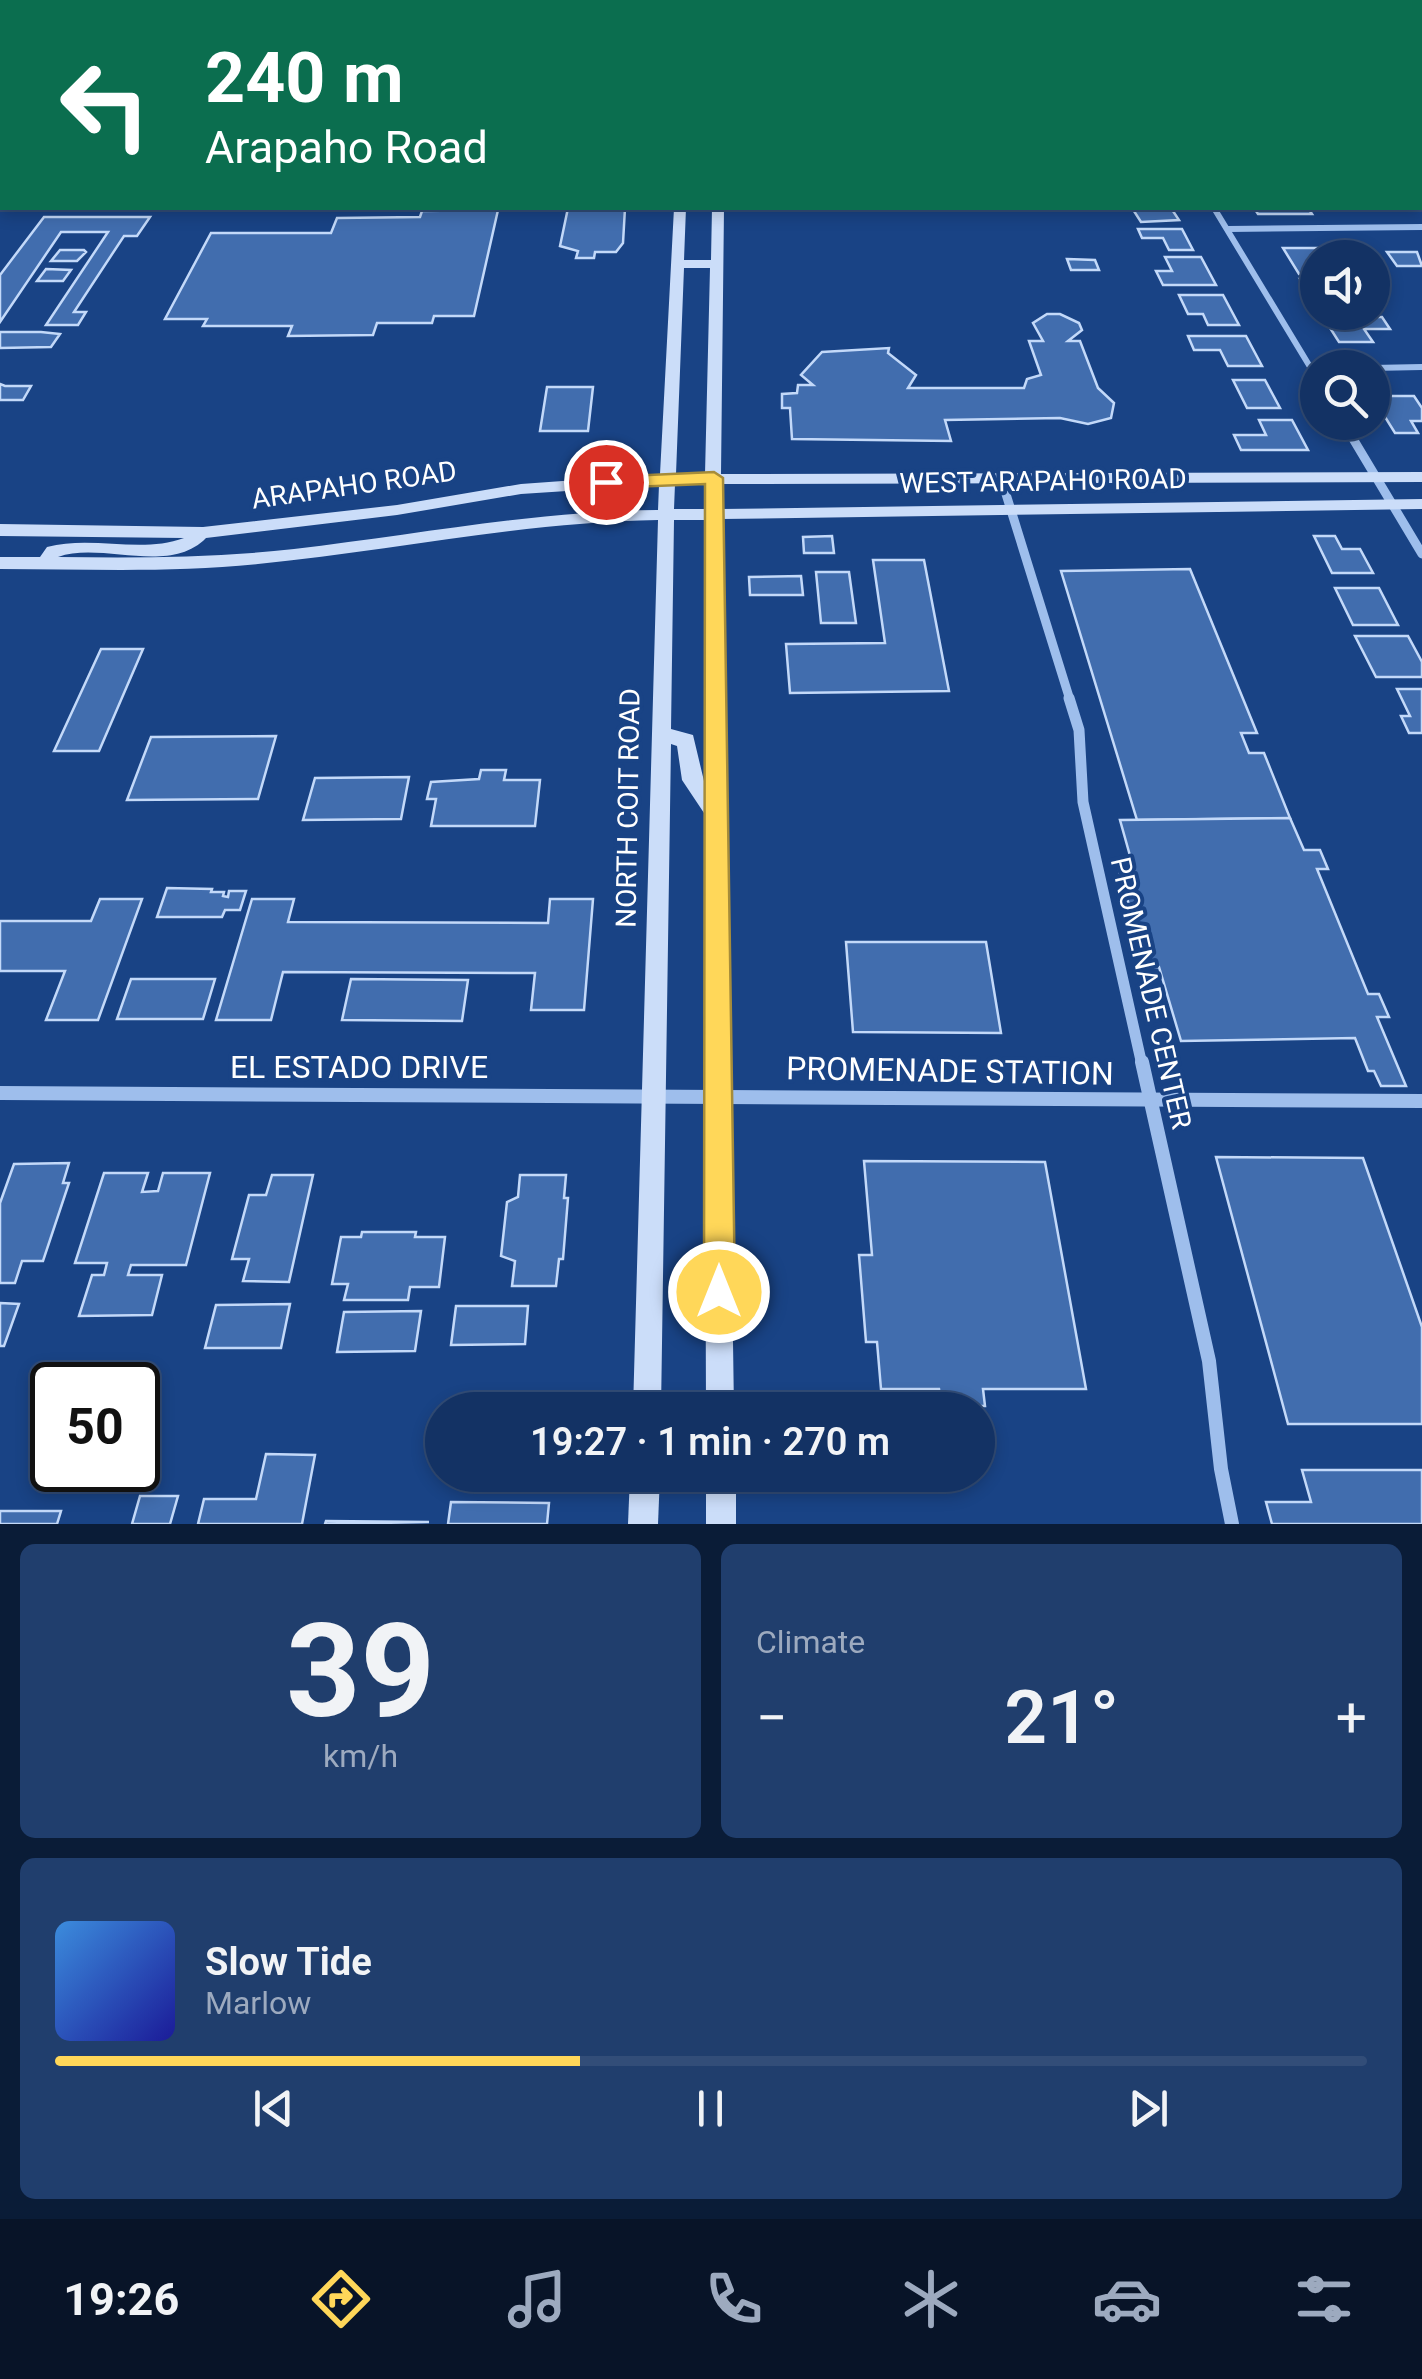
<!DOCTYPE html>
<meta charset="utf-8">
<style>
:root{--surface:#133264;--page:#203e6d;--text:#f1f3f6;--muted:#9daabf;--line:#324d78;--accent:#ffd759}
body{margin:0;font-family:Roboto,sans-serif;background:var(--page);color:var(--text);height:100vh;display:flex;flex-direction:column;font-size:38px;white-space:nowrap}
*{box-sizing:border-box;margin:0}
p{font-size:32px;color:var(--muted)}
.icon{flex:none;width:55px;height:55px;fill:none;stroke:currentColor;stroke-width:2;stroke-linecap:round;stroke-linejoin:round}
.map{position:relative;height:1524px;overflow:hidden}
.drawer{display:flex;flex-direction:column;gap:20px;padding:20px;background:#0a1c37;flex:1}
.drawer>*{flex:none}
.hud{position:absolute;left:0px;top:0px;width:1422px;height:210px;box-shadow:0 5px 15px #0003,0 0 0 2px var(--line);background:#0b6e4f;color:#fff;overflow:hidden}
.buttons{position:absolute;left:1300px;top:240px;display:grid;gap:20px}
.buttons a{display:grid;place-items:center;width:90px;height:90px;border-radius:50%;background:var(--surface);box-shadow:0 5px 15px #0003,0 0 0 2px var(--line);font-size:50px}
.speed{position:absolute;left:30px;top:1362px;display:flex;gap:20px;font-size:50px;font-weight:700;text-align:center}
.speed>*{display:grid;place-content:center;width:130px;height:130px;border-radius:50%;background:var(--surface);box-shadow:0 5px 15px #0003,0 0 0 2px var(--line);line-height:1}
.speed .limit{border:5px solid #111;border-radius:15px;background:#fff;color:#111}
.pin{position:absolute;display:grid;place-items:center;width:85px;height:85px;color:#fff;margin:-42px;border:5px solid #fff;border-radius:50%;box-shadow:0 2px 10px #0007}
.me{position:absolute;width:110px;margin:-55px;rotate:0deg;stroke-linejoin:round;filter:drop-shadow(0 0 8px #0008)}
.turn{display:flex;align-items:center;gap:35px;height:210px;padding:0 40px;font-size:45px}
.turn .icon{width:130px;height:130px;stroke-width:2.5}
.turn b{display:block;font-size:70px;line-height:85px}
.big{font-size:75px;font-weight:600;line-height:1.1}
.drawer .card{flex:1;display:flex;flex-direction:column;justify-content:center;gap:15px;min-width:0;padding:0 35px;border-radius:15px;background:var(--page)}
.drawer .dial{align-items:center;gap:0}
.dial b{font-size:130px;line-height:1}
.song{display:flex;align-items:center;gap:30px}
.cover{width:120px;height:120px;border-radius:15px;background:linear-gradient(135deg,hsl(210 70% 55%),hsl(240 70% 35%))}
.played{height:10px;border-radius:5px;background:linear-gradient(90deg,var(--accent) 40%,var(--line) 40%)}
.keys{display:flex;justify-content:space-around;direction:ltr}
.heat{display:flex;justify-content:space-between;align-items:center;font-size:55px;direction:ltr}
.drawer .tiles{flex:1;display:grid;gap:20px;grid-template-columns:1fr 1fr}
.card:last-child{grid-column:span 2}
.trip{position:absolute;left:425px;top:1392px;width:570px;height:100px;border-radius:50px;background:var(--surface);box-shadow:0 5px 15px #0003,0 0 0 2px var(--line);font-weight:600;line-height:100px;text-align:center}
.dock{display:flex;height:160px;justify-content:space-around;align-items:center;background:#081428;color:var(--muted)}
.dock .icon{width:70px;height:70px}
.dock .selected{color:var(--accent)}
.dock b{font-size:45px;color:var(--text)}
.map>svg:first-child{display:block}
.building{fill:#416dae;stroke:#c3d9f9;stroke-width:2.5}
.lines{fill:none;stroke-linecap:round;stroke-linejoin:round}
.street-far3{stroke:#9ebeec;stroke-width:6}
.street-far2{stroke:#9ebeec;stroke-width:9}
.street-far1{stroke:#9ebeec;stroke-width:11}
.street{stroke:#9ebeec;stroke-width:14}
.secondary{fill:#cbddf9;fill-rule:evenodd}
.route{fill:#ffd759;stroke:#a68c3a;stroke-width:2.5}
.labels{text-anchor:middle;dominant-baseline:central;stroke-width:8;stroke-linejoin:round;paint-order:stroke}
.street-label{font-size:28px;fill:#fff;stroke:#194385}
.near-street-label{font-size:32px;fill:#fff;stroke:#194385}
</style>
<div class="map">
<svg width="1422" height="1524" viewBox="0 0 1422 1524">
<rect width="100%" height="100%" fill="#194385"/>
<g class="building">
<path d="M568,208H625L623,243L616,252H595L594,258H576L578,251L560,246Z"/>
<path d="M1132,208H1171L1179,220L1141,222Z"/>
<path d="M1254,208H1308L1312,214H1258Z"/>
<path d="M498,210L474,316H434L432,323H377L373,335L288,336L292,326H203L207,319H165L211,233H331L337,218L420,217L422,211Z"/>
<path d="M44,217H150L137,236H124L74,312H86L78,325H46L108,232H61L0,322V275Z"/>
<path d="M1138,229H1182L1193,250H1169L1163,238H1142Z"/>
<path d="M1283,248H1337L1343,258H1318V274H1299Z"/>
<path d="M60,250H84L86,252L77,261H51Z"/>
<path d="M1387,252H1417L1422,266H1397Z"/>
<path d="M1165,257H1201L1216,285H1163L1156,271H1172Z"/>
<path d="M1067,259L1095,260L1099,270H1071Z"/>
<path d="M46,269L71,270L63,281H37Z"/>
<path d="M1300,279H1318V305H1316Z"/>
<path d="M1179,295H1223L1239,325H1208L1203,314H1188Z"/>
<path d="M1047,314H1060L1079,323L1082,330L1068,341H1080L1098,388L1114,403L1111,418L1088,424L1060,418L945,420L951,441L792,439L790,408H782V394L797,393L798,385H813L801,375L822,352L889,348L888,353L916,375L908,388H1024L1027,379L1041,375L1029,341H1043L1033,323Z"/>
<path d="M1323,317H1382L1390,329H1364L1373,342H1339Z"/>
<path d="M0,332H41L60,334L51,347L0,348Z"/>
<path d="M1188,336H1246L1262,366H1228L1220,350H1194Z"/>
<path d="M1233,380H1265L1280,408H1247Z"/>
<path d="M0,384L5,386H31L23,400H0Z"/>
<path d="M547,387H593L588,431H540Z"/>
<path d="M1372,396H1414L1422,408V421H1411L1418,433H1395Z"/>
<path d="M1259,420H1292L1308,450H1241L1234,435H1266Z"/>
<path d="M832,536L834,553H804L803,537Z"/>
<path d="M1314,536H1335L1342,549H1360L1373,573H1332Z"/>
<path d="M873,560H924L949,691L790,693L786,644L885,643Z"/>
<path d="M1190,569L1257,733H1241L1249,753H1264L1290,818L1137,820L1061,571Z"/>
<path d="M816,572H849L856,623H821Z"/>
<path d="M801,576L803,595H750L749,577Z"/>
<path d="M1335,588H1379L1398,625H1353Z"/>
<path d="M1355,636H1408L1422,662V677H1376Z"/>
<path d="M101,649H143L99,751H54Z"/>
<path d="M1397,689H1422V733H1409L1401,716H1410Z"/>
<path d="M276,736L258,799L127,800L151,737Z"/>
<path d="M481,770H506L504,780H540L535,826H431L436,799H427L431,782L479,779Z"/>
<path d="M409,777L401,819L303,820L315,778Z"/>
<path d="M1290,818L1304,850H1320L1328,869H1317L1368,994H1379L1389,1017H1377L1406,1086H1381L1374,1071H1368L1355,1038L1181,1041L1159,967L1147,968L1119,870H1134L1120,820Z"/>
<path d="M167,888L212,889L211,892H224L223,896L228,897L229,891H246L240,910H225L222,917H157Z"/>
<path d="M100,899H142L98,1020H46L65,971H0V921H91Z"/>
<path d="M252,899H294L288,922L548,923L550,899H593L584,1010H531L535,973L283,972L271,1020H216Z"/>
<path d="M846,942H986L1001,1033L853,1032Z"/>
<path d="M131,979H215L203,1019H117Z"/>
<path d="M351,979L468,980L462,1021L342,1020Z"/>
<path d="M1216,1157L1363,1158L1422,1327V1424H1288Z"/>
<path d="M864,1161L1045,1162L1086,1389H983L985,1406H941L939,1389H881L877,1342H866L859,1255H872Z"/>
<path d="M69,1163L63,1183H69L43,1261H22L15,1283H0V1203L14,1164Z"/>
<path d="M104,1173H148L142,1192L158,1191L163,1173H210L186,1265H131L128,1275H162L152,1315L79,1316L92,1275H104L107,1263H75Z"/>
<path d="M272,1175H313L289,1282L243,1281L249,1259H232L249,1195H266Z"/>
<path d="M520,1175H566L564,1198H568L563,1259H559L556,1286H512L515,1261L501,1256L507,1202L518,1197Z"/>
<path d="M362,1232H416L415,1237H445L439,1287H410L408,1300H344L348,1284H332L341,1237H361Z"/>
<path d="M0,1303L19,1304L4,1346H0Z"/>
<path d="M290,1304L281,1348H205L216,1305Z"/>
<path d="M456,1306H528L525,1344L451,1345Z"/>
<path d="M421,1311L415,1351L337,1352L344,1312Z"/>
<path d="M266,1454L315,1455L302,1524H198L204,1499H256Z"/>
<path d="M1302,1470H1422V1524H1272L1266,1502H1311Z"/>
<path d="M140,1496H178L170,1524H132Z"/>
<path d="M451,1502L549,1503L547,1524H448Z"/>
<path d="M0,1511H61L57,1524H0Z"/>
<path d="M326,1521L429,1522L325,1524Z"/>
</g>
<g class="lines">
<g class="street-far3">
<path d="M1214,208L1318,380"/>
<path d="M1228,229L1422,227"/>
<path d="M1372,368L1422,367"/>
</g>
<g class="street-far2">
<path d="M1343,422L1422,554"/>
<path d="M1001,478L1070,700"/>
</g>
<path class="street-far1" d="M1069,698L1079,730L1083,802L1142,1065"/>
<g class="street">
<path d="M1142,1062L1209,1361L1221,1469L1232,1524"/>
<path d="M0,1093L1422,1101"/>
</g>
<g class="secondary">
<path d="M685,0H695V2H686Z"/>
<path d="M710,0H720V2H711Z"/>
<path d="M2,22V28L0,29V23Z"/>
<path d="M674,208H686L684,260H711L712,208H724L721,474L1422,472V482L721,484V509L1422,499V509L721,519L734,1410H706L704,813L682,780L677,746L671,744L661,1410H633L658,520C523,522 392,551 258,564C172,573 86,569 0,569V557H40L47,547C92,535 141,554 184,538L0,536V524L203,527L397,505L521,484L660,474ZM684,268H710L705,474H676ZM675,484H705V509H674ZM659,485L658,510C535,511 416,535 294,549C215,558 137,558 58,557C101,541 169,576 206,538L397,515L521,494ZM674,520H704V781L693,735L671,729Z"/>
<path d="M630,1475H660L658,1524H628Z"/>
<rect x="706" y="1475" width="30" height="49"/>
</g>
</g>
<path class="route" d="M714,472L723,478L735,1292L730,1303L719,1308L708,1303L704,1292L705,484L606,488L597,482L606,477Z"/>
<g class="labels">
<g class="street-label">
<text transform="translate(1043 481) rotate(-1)">WEST ARAPAHO ROAD</text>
<text transform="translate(354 485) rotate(-8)">ARAPAHO ROAD</text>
<text transform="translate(628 808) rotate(-89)">NORTH COIT ROAD</text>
<text transform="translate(1151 993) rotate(77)">PROMENADE CENTER</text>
</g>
<g class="near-street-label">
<text x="359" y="1067">EL ESTADO DRIVE</text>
<text transform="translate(950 1071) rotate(1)">PROMENADE STATION</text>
</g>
</g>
</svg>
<div class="buttons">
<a><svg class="icon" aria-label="sound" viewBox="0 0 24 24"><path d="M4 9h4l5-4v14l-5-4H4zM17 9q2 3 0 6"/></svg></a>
<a><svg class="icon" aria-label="search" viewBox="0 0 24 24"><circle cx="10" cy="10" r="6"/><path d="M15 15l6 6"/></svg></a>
</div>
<div class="speed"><div class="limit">50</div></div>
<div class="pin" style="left:606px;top:482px;background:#d93025"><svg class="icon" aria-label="arrive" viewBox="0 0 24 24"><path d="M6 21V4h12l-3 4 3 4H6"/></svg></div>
<svg class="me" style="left:719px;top:1292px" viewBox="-20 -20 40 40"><circle r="17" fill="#ffd759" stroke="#fff" stroke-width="3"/><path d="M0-11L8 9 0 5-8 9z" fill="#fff"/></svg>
<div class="trip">19:27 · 1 min · 270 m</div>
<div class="hud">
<div class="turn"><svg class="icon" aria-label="left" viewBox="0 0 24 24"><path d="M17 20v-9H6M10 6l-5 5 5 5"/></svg><div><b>240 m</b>Arapaho Road</div></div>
</div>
</div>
<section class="drawer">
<div class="tiles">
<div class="card dial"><b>39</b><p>km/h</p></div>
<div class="card"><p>Climate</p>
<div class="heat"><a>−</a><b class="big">21°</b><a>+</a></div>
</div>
<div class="card">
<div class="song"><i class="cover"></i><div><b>Slow Tide</b><p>Marlow</p></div></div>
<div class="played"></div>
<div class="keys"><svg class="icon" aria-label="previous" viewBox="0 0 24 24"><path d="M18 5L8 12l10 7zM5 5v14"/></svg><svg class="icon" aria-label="pause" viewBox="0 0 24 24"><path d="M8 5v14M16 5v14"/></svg><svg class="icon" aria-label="next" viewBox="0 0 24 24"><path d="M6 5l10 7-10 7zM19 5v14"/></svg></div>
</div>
</div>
</section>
<nav class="dock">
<b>19:26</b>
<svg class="icon selected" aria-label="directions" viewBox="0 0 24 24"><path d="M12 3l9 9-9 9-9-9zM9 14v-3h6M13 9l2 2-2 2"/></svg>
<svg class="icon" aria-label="music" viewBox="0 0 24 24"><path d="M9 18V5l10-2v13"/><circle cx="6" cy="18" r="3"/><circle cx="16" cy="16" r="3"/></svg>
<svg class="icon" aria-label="phone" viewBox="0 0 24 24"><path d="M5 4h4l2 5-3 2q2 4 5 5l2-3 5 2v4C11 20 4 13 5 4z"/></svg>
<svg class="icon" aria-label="climate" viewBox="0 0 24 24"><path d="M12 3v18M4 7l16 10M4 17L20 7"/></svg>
<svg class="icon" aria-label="car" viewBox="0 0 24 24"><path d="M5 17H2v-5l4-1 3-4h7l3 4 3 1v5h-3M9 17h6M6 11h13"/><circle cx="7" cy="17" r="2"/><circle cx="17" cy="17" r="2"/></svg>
<svg class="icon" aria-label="filters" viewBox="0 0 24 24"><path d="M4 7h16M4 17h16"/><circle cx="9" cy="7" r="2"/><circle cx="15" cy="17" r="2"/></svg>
</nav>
